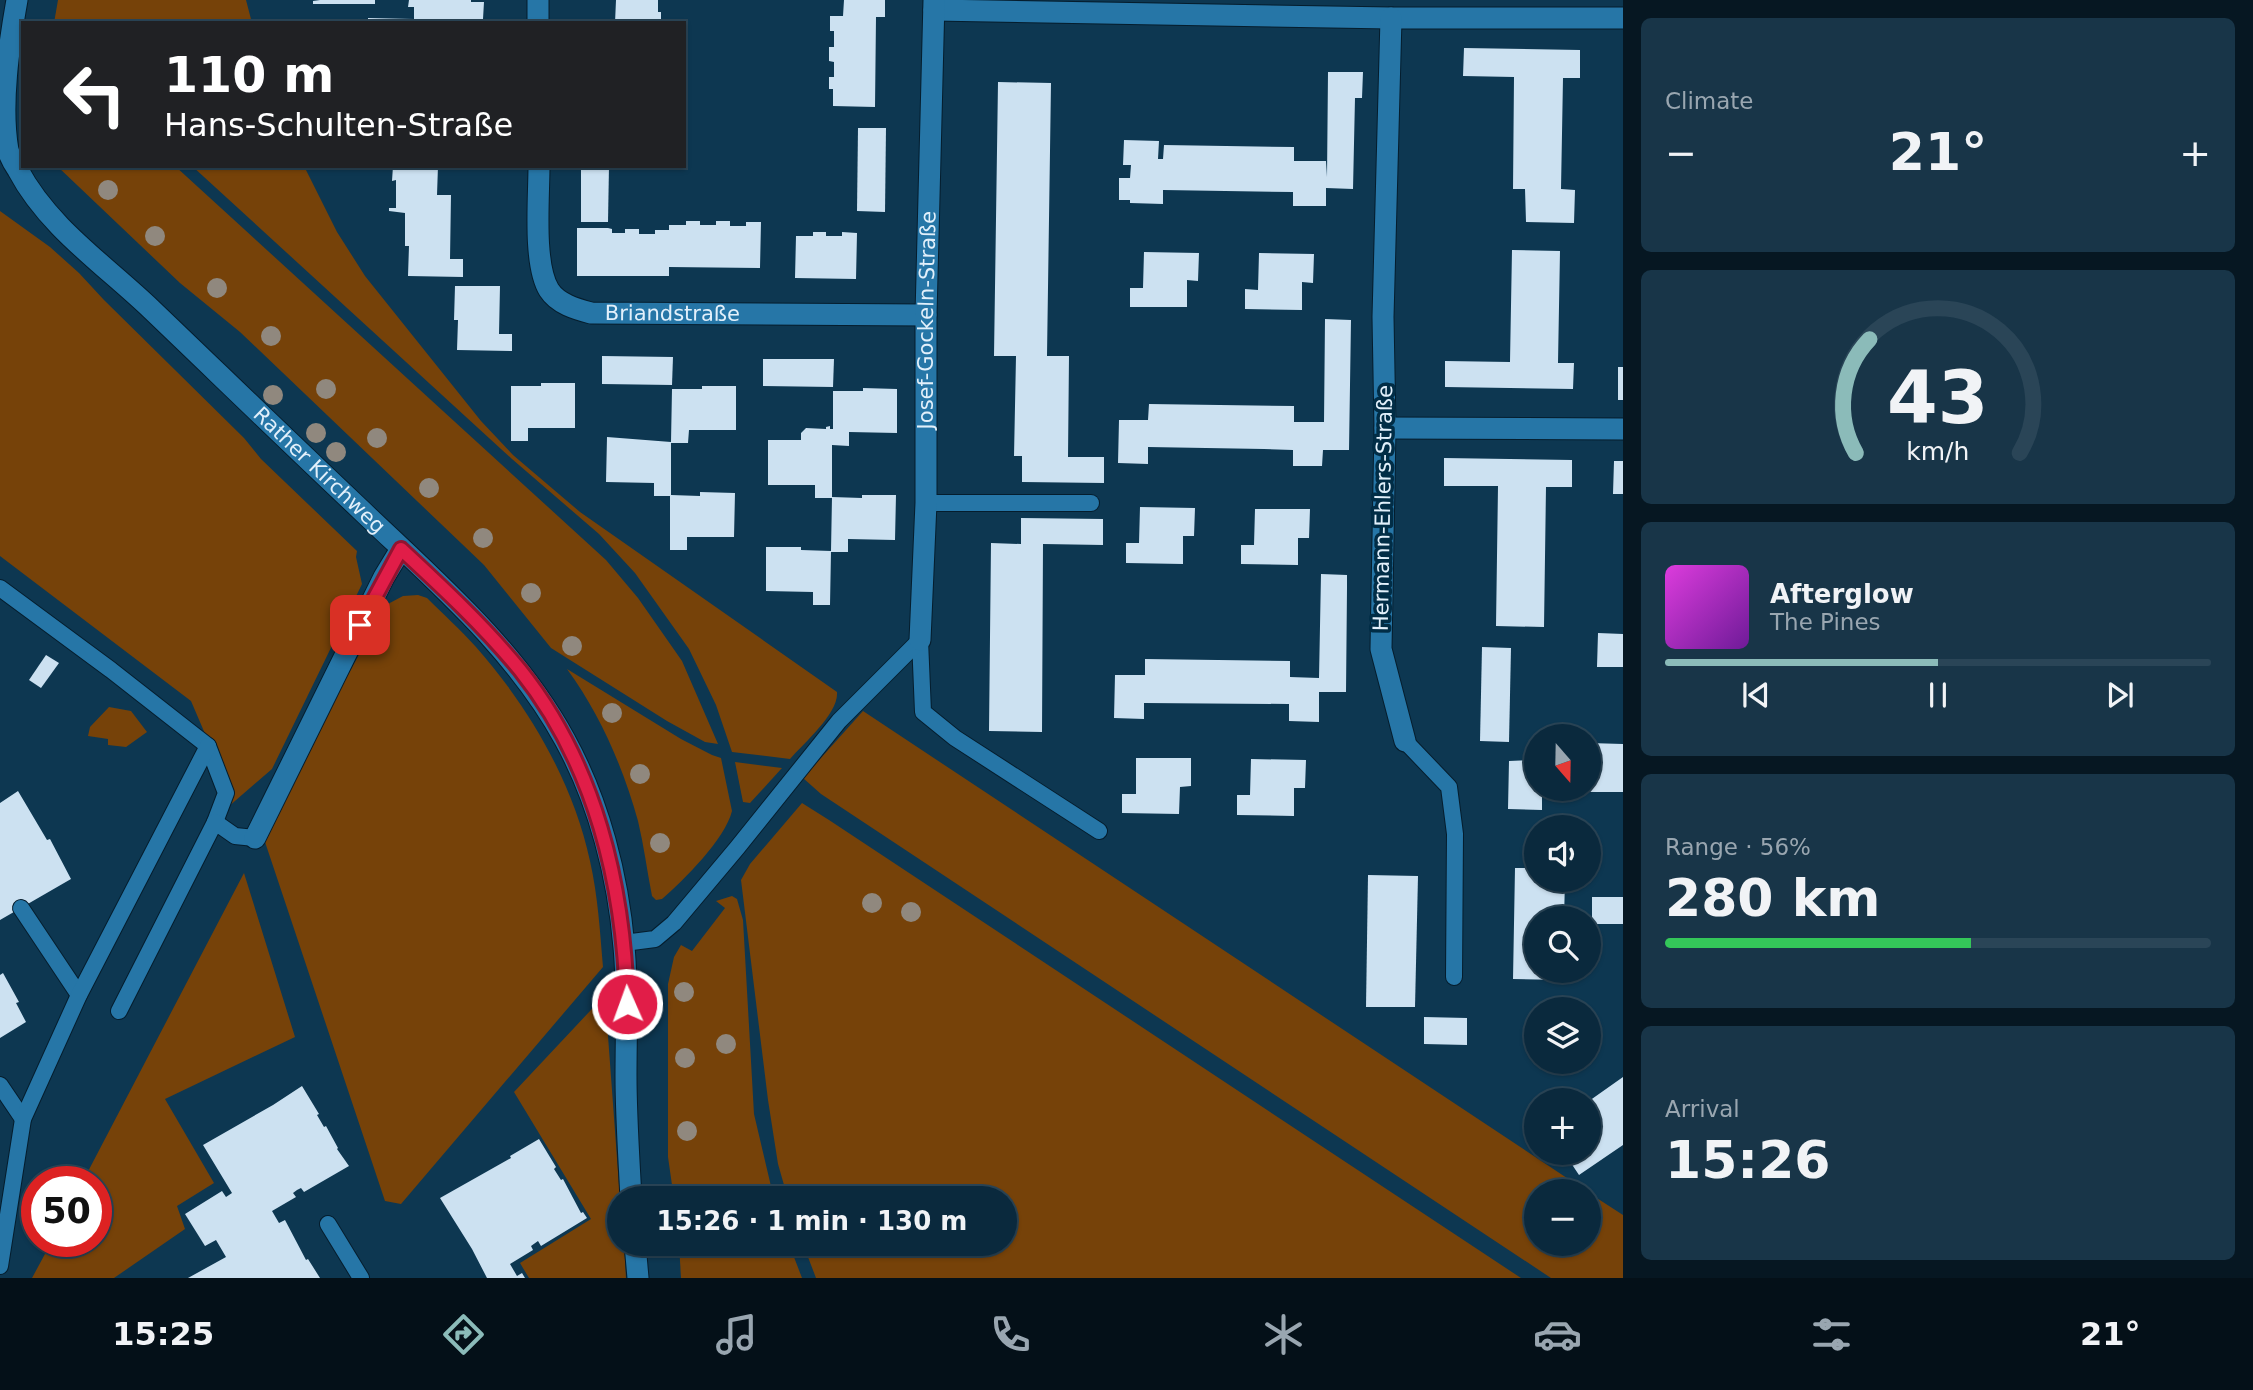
<!DOCTYPE html>
<meta charset="utf-8">
<style>
:root{--surface:#0a293d;--page:#183548;--text:#f1f3f6;--muted:#99a6b0;--line:#2a4557;--accent:#8bbbb9}
body{margin:0;font-family:"DejaVu Sans",sans-serif;background:var(--page);color:var(--text);height:100vh;display:flex;flex-direction:column;font-size:26px;white-space:nowrap}
*{box-sizing:border-box;margin:0}
p{font-size:23px;color:var(--muted)}
.icon{flex:none;width:38px;height:38px;fill:none;stroke:currentColor;stroke-width:2;stroke-linecap:round;stroke-linejoin:round}
.map{position:relative;flex:1;overflow:hidden}
.sheet{display:flex;flex-direction:column;gap:18px;padding:18px;background:#061722;width:630px}
.sheet>*{flex:none}
.hud{position:absolute;left:21px;top:21px;width:665px;height:147px;border-radius:0px;box-shadow:0 2px 5px #0004,0 0 0 2px var(--line);background:#202124;color:#fff;overflow:hidden}
.needle{width:46px;rotate:160deg}
.fabs{position:absolute;left:1524px;top:724px;display:grid;gap:14px}
.fabs a{display:grid;place-items:center;width:77px;height:77px;border-radius:50%;background:var(--surface);box-shadow:0 2px 5px #0004,0 0 0 2px var(--line);font-size:35px}
.speed{position:absolute;left:21px;top:1166px;display:flex;gap:14px;font-size:35px;font-weight:700;text-align:center}
.speed>*{display:grid;place-content:center;width:91px;height:91px;border-radius:50%;background:var(--surface);box-shadow:0 2px 5px #0004,0 0 0 2px var(--line);line-height:1}
.speed .limit{border:10px solid #d22;background:#fff;color:#111}
.pin{position:absolute;display:grid;place-items:center;width:60px;height:60px;color:#fff;margin:-30px;border-radius:14px;box-shadow:0 4px 10px #0006}
.me{position:absolute;width:77px;margin:-38px;rotate:358deg;stroke-linejoin:round;filter:drop-shadow(0 0 5px #0008)}
.turn{display:flex;align-items:center;gap:24px;height:147px;padding:0 28px;font-size:32px}
.turn .icon{width:91px;height:91px;stroke-width:2.5}
.turn b{display:block;font-size:49px;line-height:60px}
.big{font-size:52px;font-weight:700;line-height:1.1}
.sheet .tile{flex:1;display:flex;flex-direction:column;justify-content:center;gap:10px;min-width:0;padding:0 24px;border-radius:10px;background:var(--page)}
.sheet .dial{align-items:center;gap:0}
.dial svg{height:182px;overflow:visible;fill:none;stroke:var(--line);stroke-width:7;stroke-linecap:round;text-anchor:middle}
.dial text{fill:var(--text);stroke:none}
.song{display:flex;align-items:center;gap:21px}
.cover{width:84px;height:84px;border-radius:10px;background:linear-gradient(135deg,hsl(300 70% 55%),hsl(280 70% 35%))}
.played{height:7px;border-radius:4px;background:linear-gradient(90deg,var(--accent) 50%,var(--line) 50%)}
.keys{display:flex;justify-content:space-around;direction:ltr}
.heat{display:flex;justify-content:space-between;align-items:center;font-size:38px;direction:ltr}
.charge{height:10px;border-radius:5px;background:linear-gradient(90deg,#34c759 56%,var(--line) 0)}
.trip{position:absolute;left:607px;top:1186px;width:410px;height:70px;border-radius:35px;background:var(--surface);box-shadow:0 2px 5px #0004,0 0 0 2px var(--line);font-weight:700;line-height:70px;text-align:center}
.dock{display:flex;height:112px;justify-content:space-around;align-items:center;background:#041018;color:var(--muted)}
.dock .icon{width:49px;height:49px}
.dock .selected{color:var(--accent)}
.dock b{font-size:32px;color:var(--text)}
main{display:flex;flex:1;min-height:0}
.map>svg:first-child{display:block}
.green{fill:#764209}
.building{fill:#cce1f1}
.lines{fill:none;stroke-linecap:round;stroke-linejoin:round}
.lane-casing{stroke:#051d2d;stroke-width:18}
.street-casing{stroke:#051d2d;stroke-width:23}
.secondary-casing{stroke:#051d2d;stroke-width:23}
.lane{stroke:#2676a7;stroke-width:16}
.street{stroke:#2676a7;stroke-width:21}
.secondary{stroke:#2676a7;stroke-width:21}
.tree{fill:#90887e}
.route-casing{stroke:#92132f;stroke-width:18}
.route{stroke:#e11d48;stroke-width:12}
.labels{text-anchor:middle;dominant-baseline:central;stroke-width:7;stroke-linejoin:round;paint-order:stroke}
.street-label{font-size:21px;fill:#e2f0fb;stroke:#012d46}
</style>
<main>
<div class="map">
<svg width="1623" height="1278" viewBox="0 0 1623 1278">
<rect width="100%" height="100%" fill="#0d3751"/>
<g class="green">
<path d="M58,0H246L252,23H54Z"/>
<path d="M57,166H175L606,560L638,598L682,661L718,744L705,742L667,721L551,648L484,565L240,332L180,283Z"/>
<path d="M192,166H304L337,232L365,276L481,421L513,455L580,512L837,692C839,713 804,743 790,759L732,752L716,705L689,649L635,573L599,534L512,459Z"/>
<path d="M0,211L50,247L79,273L104,300L244,438L261,459L357,551L356,557L362,584L272,769L228,807L227,785L191,701L0,556Z"/>
<path d="M418,595L427,598C443,614 461,630 476,647C529,707 573,782 590,861C598,896 600,932 603,967L401,1204L385,1201L262,833L386,605L403,596Z"/>
<path d="M567,669L681,739L712,755L721,758L732,811C725,839 684,880 662,899L656,900L652,896C647,871 644,846 638,821C623,767 600,714 567,669Z"/>
<path d="M109,707L131,711L147,732L126,747L108,745V739L88,736L90,727Z"/>
<path d="M863,711L1588,1192H1536V1244H1589V1193L1623,1215V1278H1551L821,794L803,778Z"/>
<path d="M735,762L782,768L750,803L743,802Z"/>
<path d="M802,803L829,820L1521,1278H816L803,1244H1004V1199H788L778,1164L768,1100L741,880L750,864Z"/>
<path d="M244,873L295,1037L165,1099L214,1183L177,1206L185,1229L114,1278H32L52,1241H96V1181H83Z"/>
<path d="M732,896L737,899L743,920L754,1114L774,1199H674L668,1157V984L674,957L681,945L692,951L725,908L716,901Z"/>
<path d="M605,995L620,1199V1244H624L626,1278H529L520,1263L591,1219L514,1092Z"/>
<path d="M679,1244H789L802,1278H681Z"/>
</g>
<g class="building">
<path d="M375,0V4H313V1L320,0Z"/>
<path d="M409,0H471V2H484L483,19H414L413,23H368V18L414,19V7H408Z"/>
<path d="M616,0H658V12H661V23H615Z"/>
<path d="M844,0H885V17H876L875,107L833,106V89H829V77H834V62L829,61V47H834V31H830V16H843Z"/>
<path d="M1464,48L1580,50V78H1563L1561,189L1575,190L1574,223L1526,222L1525,189H1513L1514,77L1463,76Z"/>
<path d="M1328,72H1363L1362,98H1355L1353,189L1326,188V206H1293V192L1163,190V204L1130,203V200H1119V178H1130L1131,165H1123L1124,140L1159,141L1158,159H1163L1164,145L1294,147V161H1326L1327,177Z"/>
<path d="M998,82L1051,83L1047,356H1069L1068,457H1104V483L1022,482V456H1014L1016,356H994Z"/>
<path d="M858,128H886L885,212L857,211Z"/>
<path d="M393,166H438L437,195H451L450,259H463V277L408,276L409,246H405V213L389,211V208H396V180L392,181Z"/>
<path d="M581,166H609L608,222H581Z"/>
<path d="M686,221H700V225H716V221H730V226H746V222H761L760,268L669,267V276H577V228H608L612,229V233H625V229H639V234H655V230H669V225H686Z"/>
<path d="M813,232H826V236H842V232L857,233L856,279L795,278L796,236H813Z"/>
<path d="M1512,250L1560,251L1558,363H1574L1573,389L1445,387V361L1510,362Z"/>
<path d="M1144,252L1199,253L1198,281L1187,280V307H1130V288H1143Z"/>
<path d="M1259,253L1314,254L1313,283L1302,282V310L1245,309V289L1258,290Z"/>
<path d="M455,286H500L499,334H512V351L457,350L458,320H454Z"/>
<path d="M1325,319L1351,320L1349,450H1323L1322,466H1293V450L1264,449L1148,447V464L1118,463L1119,420H1148L1149,404L1294,406V422H1324Z"/>
<path d="M602,356L673,357L672,385L602,384Z"/>
<path d="M763,359H834L833,387L763,386Z"/>
<rect x="1618" y="367" width="5" height="33"/>
<path d="M541,383H575V428H528V441H511V386H541Z"/>
<path d="M702,386H736V430H689L688,443H671V495L700,496V492L735,493L734,537H687V550H670V496H654V483L606,482L607,437L671,442L672,389H702Z"/>
<path d="M863,388L897,389V433L849,432V446L832,445V498H815V485H768V440H801V433L806,428L826,429V427L830,426V429H833V391H863Z"/>
<path d="M1444,458L1572,460V487H1546L1544,627L1496,626L1498,486H1444Z"/>
<path d="M1614,461H1623V494H1613Z"/>
<path d="M862,495H896L895,540L848,539V552H831L830,605H813V592L766,591V547H801V550L831,551L832,497L862,498Z"/>
<path d="M1140,507L1195,508L1194,536H1183V564L1126,563V543H1139Z"/>
<path d="M1255,509H1310L1309,538H1298V565L1241,564V545H1254Z"/>
<path d="M1021,518L1103,519V545L1043,544L1042,732L989,731L991,543L1021,544Z"/>
<path d="M1321,574L1347,575V588L1346,692H1319V722L1289,721V704L1144,703V719L1114,718L1115,675H1145V659L1290,661V677L1319,678Z"/>
<path d="M1598,633L1623,634V667H1597Z"/>
<path d="M1482,647L1511,648L1509,742L1480,741Z"/>
<path d="M46,655L59,663L41,688L29,680Z"/>
<path d="M1589,743L1623,744V792H1575V789H1589Z"/>
<path d="M1136,758H1191V786L1180,787L1179,814L1122,813V794H1136Z"/>
<path d="M1251,759L1306,760L1305,788H1294V816L1237,815V795H1250Z"/>
<path d="M1536,760V789H1542V810L1508,809L1509,761Z"/>
<path d="M18,791L47,840L50,839L71,879L0,920V803Z"/>
<path d="M1515,868H1536V880H1565L1564,919H1536V971H1563V980L1513,979Z"/>
<path d="M1368,875L1418,876L1415,1007H1366Z"/>
<rect x="1592" y="897" width="31" height="27"/>
<path d="M3,973L19,1002L16,1003L26,1022L0,1038V975Z"/>
<path d="M1424,1017L1467,1018V1045L1424,1044Z"/>
<path d="M1623,1077V1145L1579,1175L1567,1157L1573,1153H1589V1101Z"/>
<path d="M302,1086L319,1114L317,1115L324,1127L326,1126L338,1148L337,1149L349,1166L304,1192L301,1188L297,1190L293,1193L296,1197L272,1211L279,1223L285,1220L306,1260L308,1259L320,1278H188L226,1257L216,1240L205,1246L185,1214L222,1191L226,1197L232,1193L203,1145L273,1105Z"/>
<path d="M539,1139L556,1167L554,1169L561,1180L563,1179L581,1213L583,1212L587,1218L541,1246L538,1241L531,1246L533,1250L510,1264L517,1276L522,1273L525,1278H487L472,1249L440,1198L511,1158L510,1156Z"/>
</g>
<g class="lines">
<defs>
<g id="lane">
<path d="M926,503H1091"/>
<path d="M0,588L111,670L208,746L226,793L215,822"/>
<path d="M920,640L923,712L955,738L1099,831"/>
<path d="M1405,741L1449,787L1455,834L1454,977"/>
<path d="M21,908L79,995"/>
<path d="M624,943L655,939L674,923L737,848L839,721L920,640"/>
<path d="M119,1011L215,822L235,836L255,838"/>
<path d="M0,1085L23,1119"/>
<path d="M328,1224L361,1278"/>
<path d="M0,1266L23,1119L79,995L208,746"/>
</g>
<g id="street">
<path d="M934,10L1391,18H1623"/>
<path d="M1391,18L1383,317L1385,428L1381,649L1405,741"/>
<path d="M538,23V0"/>
<path id="s1" d="M539,166C539,198 533,264 549,290C558,304 576,309 591,313L926,315"/>
<path d="M1385,428L1623,429"/>
<path id="s2" d="M920,640L926,503V315L934,0"/>
<path d="M255,838L384,577L401,549"/>
</g>
<g id="secondary">
<path id="s3" d="M17,0C9,45 0,105 8,150C10,157 14,164 18,170C48,227 105,265 151,309C221,376 290,443 360,509C434,580 515,648 565,740C599,802 618,876 624,947C628,990 626,1033 626,1076C626,1117 629,1158 631,1199"/>
<path d="M635,1244L638,1278"/>
</g>
</defs>
<use href="#lane" class="lane-casing"/>
<use href="#street" class="street-casing"/>
<use href="#secondary" class="secondary-casing"/>
<use href="#lane" class="lane"/>
<use href="#street" class="street"/>
<use href="#secondary" class="secondary"/>
</g>
<g class="tree">
<circle cx="108" cy="190" r="10"/>
<circle cx="155" cy="236" r="10"/>
<circle cx="217" cy="288" r="10"/>
<circle cx="271" cy="336" r="10"/>
<circle cx="326" cy="389" r="10"/>
<circle cx="273" cy="395" r="10"/>
<circle cx="316" cy="433" r="10"/>
<circle cx="377" cy="438" r="10"/>
<circle cx="336" cy="452" r="10"/>
<circle cx="429" cy="488" r="10"/>
<circle cx="483" cy="538" r="10"/>
<circle cx="531" cy="593" r="10"/>
<circle cx="572" cy="646" r="10"/>
<circle cx="612" cy="713" r="10"/>
<circle cx="640" cy="774" r="10"/>
<circle cx="660" cy="843" r="10"/>
<circle cx="872" cy="903" r="10"/>
<circle cx="911" cy="912" r="10"/>
<circle cx="684" cy="992" r="10"/>
<circle cx="726" cy="1044" r="10"/>
<circle cx="685" cy="1058" r="10"/>
<circle cx="687" cy="1131" r="10"/>
</g>
<g class="lines">
<defs>
<path id="route" d="M360,625L401,549C442,587 484,626 520,670C595,764 624,885 627,1004"/>
</defs>
<use href="#route" class="route-casing"/>
<use href="#route" class="route"/>
</g>
<g class="labels">
<g class="street-label">
<text stroke="none"><textPath href="#s1" startOffset="256">Briandstraße</textPath></text>
<text stroke="none"><textPath href="#s2" startOffset="320">Josef-Gockeln-Straße</textPath></text>
<text stroke="none"><textPath href="#s3" startOffset="600">Rather Kirchweg</textPath></text>
<text transform="translate(1383 508) rotate(-89)">Hermann-Ehlers-Straße</text>
</g>
</g>
</svg>
<div class="fabs">
<a><svg class="needle" viewBox="-14 -14 28 28"><path d="M0-13l5 13h-10z" fill="#e53935"/><path d="M0 13l5-13h-10z" fill="#99a6b0"/></svg></a>
<a><svg class="icon" aria-label="sound" viewBox="0 0 24 24"><path d="M4 9h4l5-4v14l-5-4H4zM17 9q2 3 0 6"/></svg></a>
<a><svg class="icon" aria-label="search" viewBox="0 0 24 24"><circle cx="10" cy="10" r="6"/><path d="M15 15l6 6"/></svg></a>
<a><svg class="icon" aria-label="layers" viewBox="0 0 24 24"><path d="M12 4l9 5-9 5-9-5zM3 14l9 5 9-5"/></svg></a>
<a>+</a>
<a>−</a>
</div>
<div class="speed"><div class="limit">50</div></div>
<div class="pin" style="left:360px;top:625px;background:#d93025"><svg class="icon" aria-label="arrive" viewBox="0 0 24 24"><path d="M6 21V4h12l-3 4 3 4H6"/></svg></div>
<svg class="me" style="left:627px;top:1004px" viewBox="-20 -20 40 40"><circle r="17" fill="#e11d48" stroke="#fff" stroke-width="3"/><path d="M0-11L8 9 0 5-8 9z" fill="#fff"/></svg>
<div class="trip">15:26 · 1 min · 130 m</div>
<div class="hud">
<div class="turn"><svg class="icon" aria-label="left" viewBox="0 0 24 24"><path d="M17 20v-9H6M10 6l-5 5 5 5"/></svg><div><b>110 m</b>Hans-Schulten-Straße</div></div>
</div>
</div>
<section class="sheet">
<div class="tile"><p>Climate</p>
<div class="heat"><a>−</a><b class="big">21°</b><a>+</a></div>
</div>
<div class="tile dial"><svg viewBox="0 0 100 80">
<path d="M14 69A42 42 0 1 1 86 69"/>
<path d="M14 69A42 42 0 0 1 20 19" stroke="#8bbbb9"/>
<text x="50" y="56" font-size="32" font-weight="700">43</text>
<text x="50" y="72" font-size="11">km/h</text>
</svg></div>
<div class="tile">
<div class="song"><i class="cover"></i><div><b>Afterglow</b><p>The Pines</p></div></div>
<div class="played"></div>
<div class="keys"><svg class="icon" aria-label="previous" viewBox="0 0 24 24"><path d="M18 5L8 12l10 7zM5 5v14"/></svg><svg class="icon" aria-label="pause" viewBox="0 0 24 24"><path d="M8 5v14M16 5v14"/></svg><svg class="icon" aria-label="next" viewBox="0 0 24 24"><path d="M6 5l10 7-10 7zM19 5v14"/></svg></div>
</div>
<div class="tile"><p>Range · 56%</p><b class="big">280 km</b><div class="charge"></div></div>
<div class="tile"><p>Arrival</p><b class="big">15:26</b></div>
</section>
</main>
<nav class="dock">
<b>15:25</b>
<svg class="icon selected" aria-label="directions" viewBox="0 0 24 24"><path d="M12 3l9 9-9 9-9-9zM9 14v-3h6M13 9l2 2-2 2"/></svg>
<svg class="icon" aria-label="music" viewBox="0 0 24 24"><path d="M9 18V5l10-2v13"/><circle cx="6" cy="18" r="3"/><circle cx="16" cy="16" r="3"/></svg>
<svg class="icon" aria-label="phone" viewBox="0 0 24 24"><path d="M5 4h4l2 5-3 2q2 4 5 5l2-3 5 2v4C11 20 4 13 5 4z"/></svg>
<svg class="icon" aria-label="climate" viewBox="0 0 24 24"><path d="M12 3v18M4 7l16 10M4 17L20 7"/></svg>
<svg class="icon" aria-label="car" viewBox="0 0 24 24"><path d="M5 17H2v-5l4-1 3-4h7l3 4 3 1v5h-3M9 17h6M6 11h13"/><circle cx="7" cy="17" r="2"/><circle cx="17" cy="17" r="2"/></svg>
<svg class="icon" aria-label="filters" viewBox="0 0 24 24"><path d="M4 7h16M4 17h16"/><circle cx="9" cy="7" r="2"/><circle cx="15" cy="17" r="2"/></svg>
<b>21°</b>
</nav>
